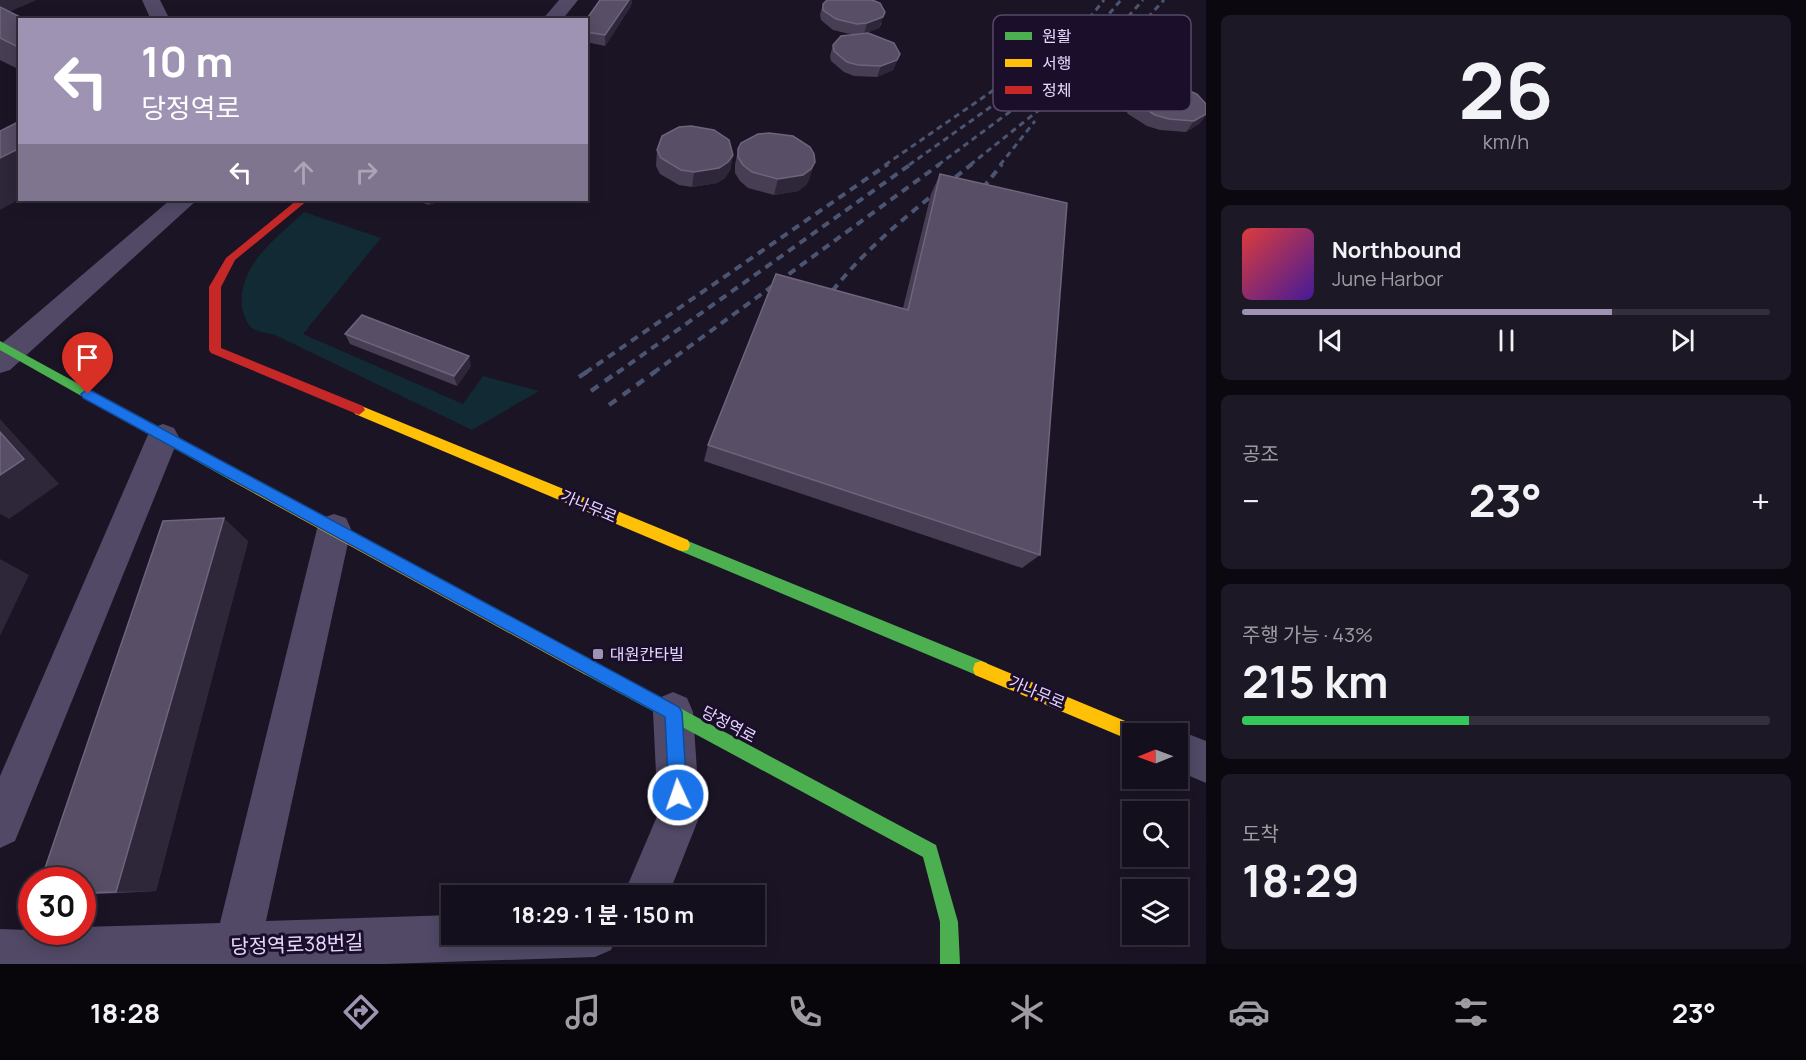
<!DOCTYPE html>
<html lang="ko">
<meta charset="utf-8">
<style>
:root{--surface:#140f1c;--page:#1d1825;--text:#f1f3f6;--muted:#9d9ca3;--line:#332f3b;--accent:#9f93b3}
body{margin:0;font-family:Manrope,"Noto Sans KR",sans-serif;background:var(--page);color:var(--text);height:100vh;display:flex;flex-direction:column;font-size:22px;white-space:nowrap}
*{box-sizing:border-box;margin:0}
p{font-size:20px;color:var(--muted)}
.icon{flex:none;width:33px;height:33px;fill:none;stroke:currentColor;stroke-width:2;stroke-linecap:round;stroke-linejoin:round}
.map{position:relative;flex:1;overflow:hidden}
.drawer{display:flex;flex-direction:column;gap:15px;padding:15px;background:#0b080f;width:600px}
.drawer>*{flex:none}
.top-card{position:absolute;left:18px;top:18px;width:570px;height:183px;border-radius:0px;box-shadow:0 3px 15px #0003,0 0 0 2px var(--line);background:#9f93b3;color:#fff;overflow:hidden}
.needle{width:39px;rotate:269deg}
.buttons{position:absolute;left:1122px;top:723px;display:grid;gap:12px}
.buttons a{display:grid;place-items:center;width:66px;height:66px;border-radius:0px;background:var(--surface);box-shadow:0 3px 15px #0003,0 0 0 2px var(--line);font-size:30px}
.speed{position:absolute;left:18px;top:867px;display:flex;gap:12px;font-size:30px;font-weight:700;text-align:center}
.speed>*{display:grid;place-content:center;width:78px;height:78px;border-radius:50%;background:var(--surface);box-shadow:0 3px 15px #0003,0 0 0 2px var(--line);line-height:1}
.speed .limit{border:9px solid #d22;background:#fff;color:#111}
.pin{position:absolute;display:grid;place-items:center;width:51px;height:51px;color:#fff;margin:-62px -26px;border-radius:50% 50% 50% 0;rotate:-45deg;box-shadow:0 0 6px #0007}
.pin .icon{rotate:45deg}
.me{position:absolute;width:66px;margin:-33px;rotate:357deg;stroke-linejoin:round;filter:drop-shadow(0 0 4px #0008)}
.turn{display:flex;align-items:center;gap:21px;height:126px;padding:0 24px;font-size:27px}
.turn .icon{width:78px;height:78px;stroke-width:2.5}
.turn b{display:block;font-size:42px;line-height:51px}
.lanes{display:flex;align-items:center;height:57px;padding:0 24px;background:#0003;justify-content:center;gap:30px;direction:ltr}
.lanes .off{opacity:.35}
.big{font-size:45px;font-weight:700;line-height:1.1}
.drawer .card{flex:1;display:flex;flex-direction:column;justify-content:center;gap:9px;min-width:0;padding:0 21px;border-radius:9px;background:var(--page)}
.drawer .dial{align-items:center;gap:0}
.dial b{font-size:78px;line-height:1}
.song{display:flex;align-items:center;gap:18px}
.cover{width:72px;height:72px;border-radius:9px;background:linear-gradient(135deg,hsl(0 70% 55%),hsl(260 70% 35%))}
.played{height:6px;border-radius:3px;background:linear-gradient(90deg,var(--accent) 70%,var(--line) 70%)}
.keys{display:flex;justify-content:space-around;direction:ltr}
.heat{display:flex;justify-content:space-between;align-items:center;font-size:33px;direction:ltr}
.charge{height:9px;border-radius:4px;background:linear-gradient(90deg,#34c759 43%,var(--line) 0)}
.trip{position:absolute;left:441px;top:885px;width:324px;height:60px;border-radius:0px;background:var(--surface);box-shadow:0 3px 15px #0003,0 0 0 2px var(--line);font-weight:700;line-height:60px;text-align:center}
.tab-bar{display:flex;height:96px;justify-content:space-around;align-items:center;background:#08060b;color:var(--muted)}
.tab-bar .icon{width:42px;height:42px}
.tab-bar .current{color:var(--accent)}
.tab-bar b{font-size:27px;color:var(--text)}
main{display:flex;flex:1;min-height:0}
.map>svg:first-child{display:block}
.green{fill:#112a34}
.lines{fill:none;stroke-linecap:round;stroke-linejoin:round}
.street{fill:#514966;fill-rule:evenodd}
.fast{fill:#4caf50;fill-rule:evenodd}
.slow{fill:#ffc107;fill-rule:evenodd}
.jam{fill:#c62828;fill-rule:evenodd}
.rail-far2{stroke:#4b5572;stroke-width:3;stroke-dasharray:6 4.5;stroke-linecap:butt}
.rail-far1{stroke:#4b5572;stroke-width:4;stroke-dasharray:8 6;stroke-linecap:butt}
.rail{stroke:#4b5572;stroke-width:4.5;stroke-dasharray:9 8;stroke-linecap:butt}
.wall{fill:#473e53}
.shaded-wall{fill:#2e2639}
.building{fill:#584e65;stroke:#6e647e;stroke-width:1.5}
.route{fill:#1a73e8;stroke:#114b97;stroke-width:1.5}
.poi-dot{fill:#9f93b3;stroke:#1a0e2b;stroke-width:2}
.labels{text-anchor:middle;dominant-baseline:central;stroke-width:6;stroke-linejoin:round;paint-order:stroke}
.street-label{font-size:16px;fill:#e6d8ff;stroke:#1a0e2b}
.poi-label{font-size:16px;fill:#e6d8ff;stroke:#1a0e2b;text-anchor:start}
.near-street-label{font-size:20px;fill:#e6d8ff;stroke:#1a0e2b}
.key{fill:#1a0e2b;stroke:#574b6b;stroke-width:1.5}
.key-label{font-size:16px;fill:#e6d8ff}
</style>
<main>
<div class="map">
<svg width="1206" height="964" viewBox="0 0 1206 964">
<rect width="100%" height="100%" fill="#1b1425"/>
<path class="green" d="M304,212L381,238L303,334L463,404L483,376L539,391L472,430L275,335C268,333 257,332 252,328C247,324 243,313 242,307C238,264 276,239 304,212Z"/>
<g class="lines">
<g class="street">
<path d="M142,0H160L170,20H151Z"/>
<path d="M559,0H578L562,20H542Z"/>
<path d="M170,200H197L10,370L0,373V345Z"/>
<path d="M163,424L174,428L179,437L15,841L0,848V776L147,437L152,428Z"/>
<path d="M334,514L346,518L351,529L266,921L452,915V934H618L611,950L595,957L386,964H0V929L82,932V927L220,923L317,529L322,518Z"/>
<path d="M673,692L687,698L693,712L700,815L668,896H623L658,814L653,712L659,698Z"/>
<path d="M1178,730L1206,741V783L1178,771V734H1171Z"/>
</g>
<g class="fast">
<path d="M0,341L240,472L242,476L240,480H230L0,350Z"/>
<path d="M683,539L987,663L989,669L987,675L981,677L678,550L676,545L678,540Z"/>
<path d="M590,660L936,845L958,922L960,964H940V922L923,857L584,674L582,668L584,662Z"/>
</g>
<g class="slow">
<path d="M359,405L688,540L690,545L688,550L683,551L678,550L355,414L353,410Z"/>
<path d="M235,470L596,662L598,668L596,674L590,676L584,674L230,480L228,476L230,472Z"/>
<path d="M981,661L1142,728L1144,734H1132V741L975,675L973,669L975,663Z"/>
</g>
<path class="jam" d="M297,200H308L235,260L221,287V348L363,406L365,410L359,415L211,353L209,350V287L226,258Z"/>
<g class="rail-far2">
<path d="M885,165L1078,32L1104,0"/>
<path d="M909,165L1089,37L1121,0"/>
<path d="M938,165L1108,39L1143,0"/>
<path d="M970,165L1128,39L1164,0"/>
<path d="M1000,165L1035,121"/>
</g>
<g class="rail-far1">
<path d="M974,199L1002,164"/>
<path d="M824,302C864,247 919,206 972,164"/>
<path d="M585,373L888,164"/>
<path d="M617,373L911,164"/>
<path d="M653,373L940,164"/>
</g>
<g class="rail">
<path d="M579,377L588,371"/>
<path d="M591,391L619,371"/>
<path d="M609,405L656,371"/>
</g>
</g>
<g class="wall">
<path d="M0,0H36L10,11L20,20V70L0,60Z"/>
<path d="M600,0H632L631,6L605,46L586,42V20Z"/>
<path d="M823,4L882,23L879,28L866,33L900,54L893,70L877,77L854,76L844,72L831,61L830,56L833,45L854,35L833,30L821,20L820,15Z"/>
<path d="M1136,86L1206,104V115L1199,124L1186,132L1160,130L1147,126L1128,114L1124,107L1129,97Z"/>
<path d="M738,149L810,177L806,185L798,191L774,195L748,188L740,181L735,173V165Z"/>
<path d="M657,150L733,155L730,170L725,178L717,183L692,187L679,185L660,174L656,166Z"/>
<path d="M940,174L1040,555L1022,568L704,461L708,445L903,308L931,194Z"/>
<path d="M422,200H441L440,201L429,205L423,203Z"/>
<path d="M345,334L471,366L457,386L350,344Z"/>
<path d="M248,541L156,891L82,895V880Z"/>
</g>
<g class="shaded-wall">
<path d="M0,0H36L0,16Z"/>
<path d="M629,0H632L631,6L605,46V35Z"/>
<path d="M885,12L879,28L864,34L867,23Z"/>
<path d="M900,54L893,70L877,77L881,66Z"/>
<path d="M1206,114L1199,124L1186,132L1194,121Z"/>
<path d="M20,148V199L0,210V158Z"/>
<path d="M733,155L730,170L725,178L717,183L692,187L694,172Z"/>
<path d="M815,162L810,177L806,185L798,191L774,195L778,179Z"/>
<path d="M428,200H441L440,201L429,205Z"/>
<path d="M469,356L471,366L457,386L454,376Z"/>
<path d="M0,419L59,484L9,519L0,514Z"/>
<path d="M224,518L248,541L156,891L116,892Z"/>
<path d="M0,559L29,575L0,636Z"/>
</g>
<g class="building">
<path d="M600,0H629L605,35L586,32V20Z"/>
<path d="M827,0H872L880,3L885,12L883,17L867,23L857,24L836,19L823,10V4Z"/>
<path d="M0,7L26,20H20V48L0,38Z"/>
<path d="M868,33L894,43L900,54L897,60L881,66L858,65L847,62L834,51L833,45L841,36Z"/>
<path d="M1153,82L1176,85L1197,94L1206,104V114L1194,121L1169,119L1155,115L1136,103L1132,96L1136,86Z"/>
<path d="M20,121V148L0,158V131Z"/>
<path d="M691,126L714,130L729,140L733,155L728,162L719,168L694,172L681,170L661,158L657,150L662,136L679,127Z"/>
<path d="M769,133L793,136L810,147L814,154L815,162L811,169L803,175L778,179L752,172L743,165L738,157V149L741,143L758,134Z"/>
<path d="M940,174L1067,203L1040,555L708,445L776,274L908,310Z"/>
<path d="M362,315L469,356L454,376L345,334Z"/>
<path d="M0,432L24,459L0,475Z"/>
<path d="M224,518L116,892L82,893V880H41L163,521Z"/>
</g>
<path class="route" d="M88,389L679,707L682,712L687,795L684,801L678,803L672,801L669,795L665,717L83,398L81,394Z"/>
<rect class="poi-dot" x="592" y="648" width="12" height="12" rx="3"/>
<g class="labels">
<g class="street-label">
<text transform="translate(589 506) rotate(23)">가나무로</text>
<text transform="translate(1037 692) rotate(23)">가나무로</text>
<text transform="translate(729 724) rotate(28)">당정역로</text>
</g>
<g class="poi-label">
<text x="610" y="654">대원칸타빌</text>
</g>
<g class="near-street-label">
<text transform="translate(297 944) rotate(-2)">당정역로38번길</text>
</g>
</g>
<rect x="993" y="15" width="198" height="96" rx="9" class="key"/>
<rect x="1005" y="32" width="27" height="8" fill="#4caf50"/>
<rect x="1005" y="59" width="27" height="8" fill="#ffc107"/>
<rect x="1005" y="86" width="27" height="8" fill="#c62828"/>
<g class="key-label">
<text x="1042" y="42">원활</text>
<text x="1042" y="69">서행</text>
<text x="1042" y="96">정체</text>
</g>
</svg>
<div class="buttons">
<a><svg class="needle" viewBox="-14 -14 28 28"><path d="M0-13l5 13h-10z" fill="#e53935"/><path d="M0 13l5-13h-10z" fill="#9d9ca3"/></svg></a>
<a><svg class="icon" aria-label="search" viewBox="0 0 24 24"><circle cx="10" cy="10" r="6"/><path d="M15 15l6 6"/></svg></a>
<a><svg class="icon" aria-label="layers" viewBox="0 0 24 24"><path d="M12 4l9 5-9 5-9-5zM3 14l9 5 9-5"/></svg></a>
</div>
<div class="speed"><div class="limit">30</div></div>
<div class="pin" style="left:88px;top:394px;background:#d93025"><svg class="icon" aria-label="arrive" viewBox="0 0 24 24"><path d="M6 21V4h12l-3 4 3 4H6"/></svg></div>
<svg class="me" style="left:678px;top:795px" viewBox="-20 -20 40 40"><circle r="17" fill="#1a73e8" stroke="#fff" stroke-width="3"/><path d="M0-11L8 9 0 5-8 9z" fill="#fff"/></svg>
<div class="trip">18:29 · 1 분 · 150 m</div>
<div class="top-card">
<div class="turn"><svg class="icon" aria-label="left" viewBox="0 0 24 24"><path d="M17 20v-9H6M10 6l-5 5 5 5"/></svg><div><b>10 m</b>당정역로</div></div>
<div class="lanes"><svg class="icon" aria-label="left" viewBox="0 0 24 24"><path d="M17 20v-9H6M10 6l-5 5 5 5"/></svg><svg class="icon off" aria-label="ahead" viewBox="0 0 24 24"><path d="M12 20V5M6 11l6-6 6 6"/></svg><svg class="icon off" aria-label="right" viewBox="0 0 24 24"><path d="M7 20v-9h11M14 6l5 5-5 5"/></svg></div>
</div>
</div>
<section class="drawer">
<div class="card dial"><b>26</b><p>km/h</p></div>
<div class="card">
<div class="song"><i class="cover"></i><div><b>Northbound</b><p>June Harbor</p></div></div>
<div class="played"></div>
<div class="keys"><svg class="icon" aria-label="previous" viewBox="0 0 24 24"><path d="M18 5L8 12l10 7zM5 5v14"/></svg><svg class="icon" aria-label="pause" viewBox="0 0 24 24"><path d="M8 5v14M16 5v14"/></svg><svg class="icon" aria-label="next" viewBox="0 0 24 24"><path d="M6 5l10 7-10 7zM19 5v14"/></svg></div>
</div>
<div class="card"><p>공조</p>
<div class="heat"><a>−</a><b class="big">23°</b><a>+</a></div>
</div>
<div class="card"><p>주행 가능 · 43%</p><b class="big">215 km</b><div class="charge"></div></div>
<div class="card"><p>도착</p><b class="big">18:29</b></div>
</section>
</main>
<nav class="tab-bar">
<b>18:28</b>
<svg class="icon current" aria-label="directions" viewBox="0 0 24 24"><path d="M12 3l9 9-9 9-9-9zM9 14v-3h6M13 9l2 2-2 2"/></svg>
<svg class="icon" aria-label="music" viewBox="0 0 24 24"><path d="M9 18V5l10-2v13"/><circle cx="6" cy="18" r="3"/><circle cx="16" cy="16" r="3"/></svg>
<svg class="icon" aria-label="phone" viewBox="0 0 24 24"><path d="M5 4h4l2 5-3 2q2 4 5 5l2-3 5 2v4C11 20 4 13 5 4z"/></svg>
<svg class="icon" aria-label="climate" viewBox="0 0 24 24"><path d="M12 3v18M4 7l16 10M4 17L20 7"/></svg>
<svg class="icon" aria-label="car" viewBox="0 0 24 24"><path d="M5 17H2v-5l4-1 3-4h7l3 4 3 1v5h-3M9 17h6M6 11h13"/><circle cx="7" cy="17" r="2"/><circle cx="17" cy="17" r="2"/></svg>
<svg class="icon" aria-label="filters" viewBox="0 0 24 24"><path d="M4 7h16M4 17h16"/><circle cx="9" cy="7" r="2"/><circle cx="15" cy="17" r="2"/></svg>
<b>23°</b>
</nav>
